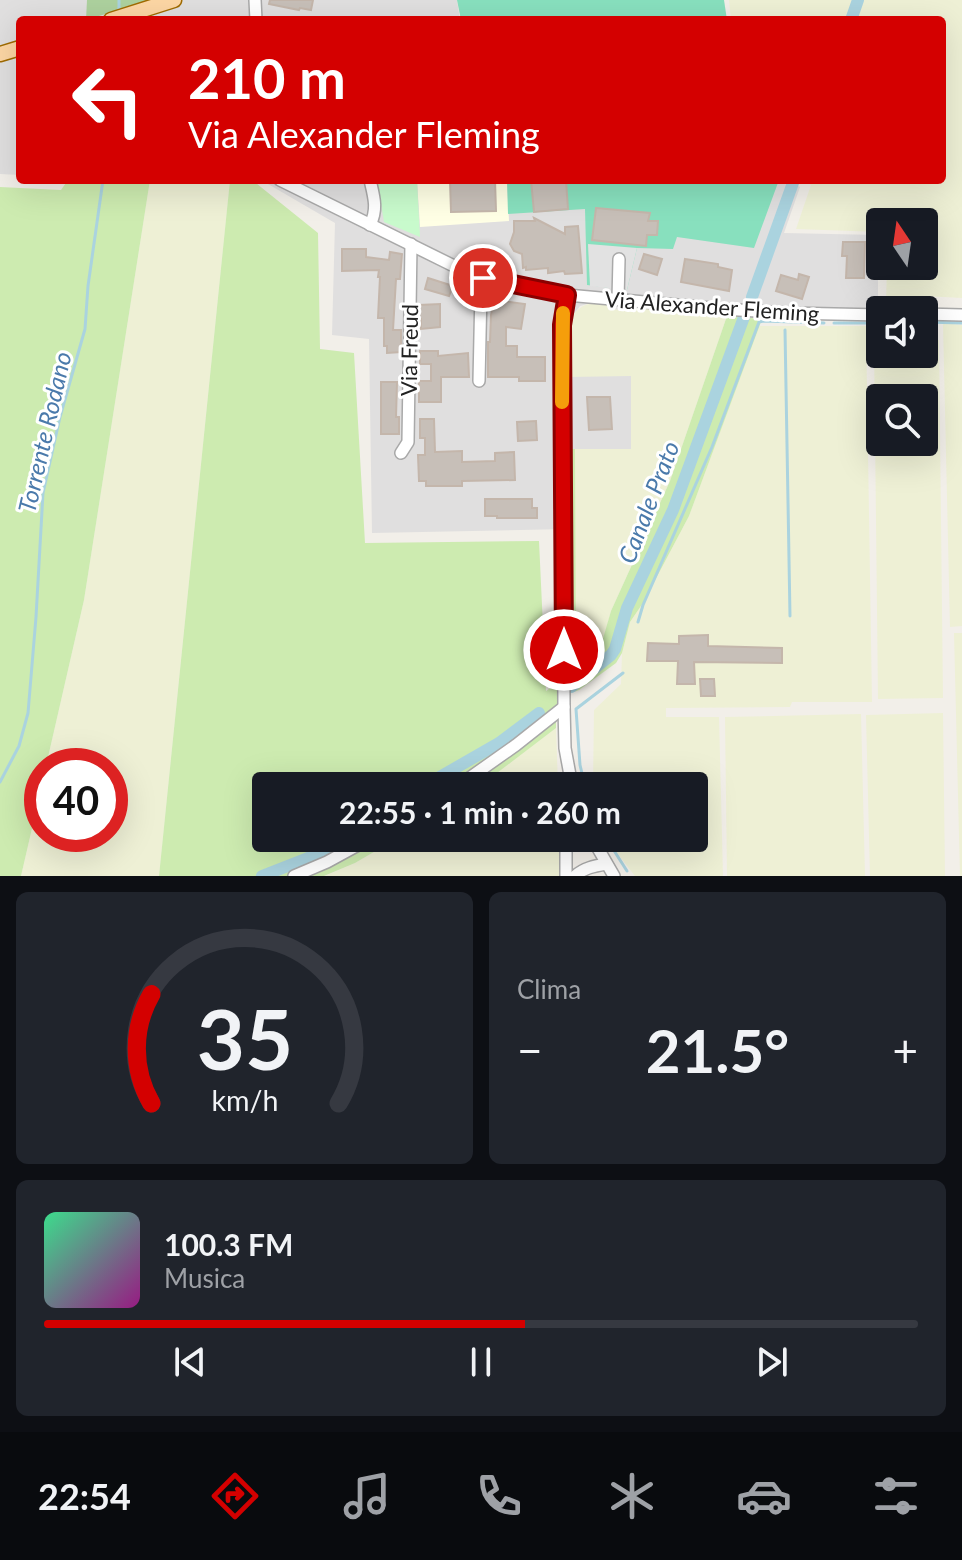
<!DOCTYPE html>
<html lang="it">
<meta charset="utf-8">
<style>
:root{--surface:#171b24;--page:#20242c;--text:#f1f3f6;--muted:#9ea1a6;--line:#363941;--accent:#d40000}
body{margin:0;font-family:Lato,sans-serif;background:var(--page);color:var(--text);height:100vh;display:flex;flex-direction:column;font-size:30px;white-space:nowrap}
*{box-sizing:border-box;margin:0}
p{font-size:26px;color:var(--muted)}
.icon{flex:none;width:44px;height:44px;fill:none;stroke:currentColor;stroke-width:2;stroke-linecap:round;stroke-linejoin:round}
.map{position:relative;height:876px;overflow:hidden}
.details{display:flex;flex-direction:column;gap:16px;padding:16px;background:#0d0f14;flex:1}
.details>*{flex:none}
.top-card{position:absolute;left:16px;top:16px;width:930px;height:168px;border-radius:8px;box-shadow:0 8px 32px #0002;background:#d40000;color:#fff;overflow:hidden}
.needle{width:52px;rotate:347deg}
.controls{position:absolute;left:866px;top:208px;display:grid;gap:16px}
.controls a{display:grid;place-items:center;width:72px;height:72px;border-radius:8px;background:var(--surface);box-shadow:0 8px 32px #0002;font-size:40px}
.speed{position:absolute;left:24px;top:748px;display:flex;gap:16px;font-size:40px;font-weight:700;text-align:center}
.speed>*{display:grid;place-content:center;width:104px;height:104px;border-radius:50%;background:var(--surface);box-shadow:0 8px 32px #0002;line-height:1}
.speed .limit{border:12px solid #d22;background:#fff;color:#111}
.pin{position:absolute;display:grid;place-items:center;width:68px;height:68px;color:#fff;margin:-34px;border:4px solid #fff;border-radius:50%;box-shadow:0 2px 8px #0007}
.me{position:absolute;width:88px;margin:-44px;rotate:0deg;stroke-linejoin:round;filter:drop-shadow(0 0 6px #0008)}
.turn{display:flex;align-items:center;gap:28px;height:168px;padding:0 40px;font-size:36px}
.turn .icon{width:104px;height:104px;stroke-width:2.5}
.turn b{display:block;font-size:56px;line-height:68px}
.big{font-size:60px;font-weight:700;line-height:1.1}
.details .widget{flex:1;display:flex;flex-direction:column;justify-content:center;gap:12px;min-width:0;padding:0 28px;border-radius:12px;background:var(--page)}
.details .dial{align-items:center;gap:0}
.dial svg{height:208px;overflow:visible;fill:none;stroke:var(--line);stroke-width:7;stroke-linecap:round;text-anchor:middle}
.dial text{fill:var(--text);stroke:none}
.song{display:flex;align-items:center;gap:24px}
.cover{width:96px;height:96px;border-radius:12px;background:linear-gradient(135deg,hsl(150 70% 55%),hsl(310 70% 35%))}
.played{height:8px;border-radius:4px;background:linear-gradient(90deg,var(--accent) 55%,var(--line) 55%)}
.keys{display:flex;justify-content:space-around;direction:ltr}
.heat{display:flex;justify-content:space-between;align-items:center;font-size:44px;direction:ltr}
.details .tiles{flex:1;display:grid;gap:16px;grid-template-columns:1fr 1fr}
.widget:last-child{grid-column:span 2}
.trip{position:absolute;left:252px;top:772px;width:456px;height:80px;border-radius:8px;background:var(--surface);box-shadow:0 8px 32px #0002;font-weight:700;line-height:80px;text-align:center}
.tabs{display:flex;height:128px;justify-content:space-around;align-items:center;background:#090b0e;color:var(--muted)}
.tabs .icon{width:56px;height:56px}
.tabs .selected{color:var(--accent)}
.tabs b{font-size:36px;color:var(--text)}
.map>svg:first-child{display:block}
.residential{fill:#e0dfdf}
.education{fill:#ffffe5}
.farmland{fill:#eef0d5;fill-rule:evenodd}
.grass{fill:#cdebb0}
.forest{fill:#add19e}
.park{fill:#c8facc}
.pitch{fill:#88e0be}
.parking{fill:#e2e2e2}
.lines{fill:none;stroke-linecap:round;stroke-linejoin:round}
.stream{stroke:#aad3df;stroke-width:3}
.canal{stroke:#aad3df;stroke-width:12}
.building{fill:#c7bfb8;stroke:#c4b6ab;stroke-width:2}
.minor-casing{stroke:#a9a9a9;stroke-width:14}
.major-casing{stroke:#a06b00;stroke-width:17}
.minor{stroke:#fff;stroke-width:11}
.major{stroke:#fcd6a4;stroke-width:14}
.route-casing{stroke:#8a0000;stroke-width:20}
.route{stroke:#d40000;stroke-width:14}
.slow{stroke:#f59e0b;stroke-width:14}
.labels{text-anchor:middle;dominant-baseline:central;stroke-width:6;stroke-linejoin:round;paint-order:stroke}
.street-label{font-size:22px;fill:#222;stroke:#fff}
.water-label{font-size:24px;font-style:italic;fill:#4a7aab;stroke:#fff}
</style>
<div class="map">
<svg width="962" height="876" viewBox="0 0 962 876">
<rect width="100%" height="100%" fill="#f2efe9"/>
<g class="residential">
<path d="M0,0H457L460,20H20V175L0,174Z"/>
<path d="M261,180H789L800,187L784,233L878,235V321L756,318L633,307L631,311L611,309L591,303L580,306L571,318L631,375V449L568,529L372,533L369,339L332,335L335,223Z"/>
</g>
<path class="education" d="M417,180H507L509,221L420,227Z"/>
<g class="farmland">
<path d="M729,0H962V298L925,296L886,303L887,266H924V222H880V232L796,229L811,185L804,180H942V20H731Z"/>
<path d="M150,180H230L159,876H21L42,785V834H110V766H46L84,600Z"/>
<path d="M591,303L611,305V309L631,311L633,307L727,316L670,481L611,611L604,637L602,642L575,666V449H631V376L568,377V326L575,312L583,306Z"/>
<path d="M943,323L962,325V626L950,627Z"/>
<path d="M759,326H866L872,702H792L790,707L666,708V717H719L723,876H635L617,853L618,838H694V786H593L594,710L621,684L622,653L630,622L643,603L689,516Z"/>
<path d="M924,340H939L943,698L878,699L874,341H880V354H924ZM880,398H924V442H880Z"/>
<path d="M954,633H962V876H960Z"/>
<path d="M943,713L945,876H870L866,715Z"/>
<path d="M861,714L865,876H727L725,717Z"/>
<path d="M556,728L558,786H480L517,757Z"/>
<path d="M398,838H559L560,876H325L355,863Z"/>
</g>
<g class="grass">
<path d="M68,180H150L84,600L46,766H42V785L21,876H0V187L61,190Z"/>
<path d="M230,180H252L318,233L320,349L354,353L365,543L539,541L546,691L564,678V707L556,714V728L480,786H266V838H398L355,863L324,876H159Z"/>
<path d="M727,316L762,319L689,516L643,603L630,622L622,653L616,663L579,690L574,692L570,691L568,449H575L576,665L602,642L611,611L670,481Z"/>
</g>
<path class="forest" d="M87,0H151L86,20Z"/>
<path class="park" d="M377,180H417L420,237L384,222Z"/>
<g class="pitch">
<path d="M457,0H724L727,20H461Z"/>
<path d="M507,180H779L754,248L677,237L673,249L637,248L627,290L587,285L585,209L508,214Z"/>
</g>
<path class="parking" d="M588,244L637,248L627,290L590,286Z"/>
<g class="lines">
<g class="stream">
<path d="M119,0V12"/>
<path d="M924,322L962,323"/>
<path d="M834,323H880"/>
<path d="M785,330L790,616"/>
<path d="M638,622L643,605L712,447L759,322L764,321L824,323"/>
<path d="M0,782L19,746L28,713L36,617L43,493L60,417L85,329L88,286L103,180"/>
<path d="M585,786L580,765L576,709L623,673"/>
<path d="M606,838L627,871"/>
</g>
<g class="canal">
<path d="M851,20L858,0"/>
<path d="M752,297L794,180"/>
<path d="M571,687L611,655L615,649L627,608L673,510L744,317"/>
<path d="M424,786L499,743L539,713"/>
<path d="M262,876L308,858L346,838"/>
</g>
</g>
<g class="building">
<path d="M270,0H313L311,10L300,8L299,10L269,4Z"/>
<path d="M450,180H495L496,211L451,212Z"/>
<path d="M531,180H566L568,209L534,212Z"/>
<path d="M596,208L650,213L648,221H658L657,235H647L646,246L592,240Z"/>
<path d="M534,218L565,234V227L578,226L582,273L565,274L564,271L548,273V268L526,270V267L523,268L522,254L514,251L510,244L514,232V221H535Z"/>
<path d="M843,242H865L864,278H846L847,256H842Z"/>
<path d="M342,249H366V257L389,260L390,252L402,254L400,279H396L393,330H401V352L387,353V346H384V318H378L380,277H378L379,270L342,271Z"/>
<path d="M644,254L662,259L657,275L639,269Z"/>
<path d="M685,259L718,264V267L732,270L729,291L681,282Z"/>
<path d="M799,274L809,277L802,299L776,291L781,275L798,280Z"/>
<path d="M428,278L453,286L449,296L425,289Z"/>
<path d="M494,300L525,304L521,329L506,327V346H517V357H545V381H519V377H488V342H490L491,315Z"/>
<path d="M440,304V327L421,329V319H418L419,305Z"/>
<path d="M420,351H438V356L468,353L469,377H441V402H419V381H431V364H420Z"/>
<path d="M381,382H397L396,417H399V434H381Z"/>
<path d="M587,397H610L612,429L589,430Z"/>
<path d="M420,419H434L435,452L462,451V462L495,461V453L514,452L515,480L462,481V486H426V481H419L418,455H425V438H420Z"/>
<path d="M536,421L537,440L518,441L517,422Z"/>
<path d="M485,499H532V508H537V518H497V516H485Z"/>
<path d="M708,635V646L782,648V663L694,662L695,684H677L678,661H647L648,643L679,644V636Z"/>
<path d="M700,679H714L715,696H701Z"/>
</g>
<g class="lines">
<defs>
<g id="minor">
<path d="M255,0L256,20"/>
<path d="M280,180L460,269L492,281L567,295L722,309L789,313L880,315"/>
<path d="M370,225C378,209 374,197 370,180"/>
<path d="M567,295L562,325L564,707L565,748L572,786"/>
<path d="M618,299L619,259"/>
<path d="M924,314L962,315"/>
<path d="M479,381L481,290L483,278"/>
<path d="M401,453L408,442L411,244"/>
<path d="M458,786L516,745L564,707"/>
<path d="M566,838V876"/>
<path d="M592,838L614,876"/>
<path d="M294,876L327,862L371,838"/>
<path d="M575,876C584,868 594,866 606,864"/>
</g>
<g id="major">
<path d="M111,20L174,0"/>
<path d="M0,54L20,48"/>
</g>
</defs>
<use href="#minor" class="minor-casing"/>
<use href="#major" class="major-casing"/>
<use href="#minor" class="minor"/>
<use href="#major" class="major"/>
</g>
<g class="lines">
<defs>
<path id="route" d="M483,278L567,295L562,325L564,650"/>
</defs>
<use href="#route" class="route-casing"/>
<use href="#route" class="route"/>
<path class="slow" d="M562,402L563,313"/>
</g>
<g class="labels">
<g class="street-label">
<text transform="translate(712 306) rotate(4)">Via Alexander Fleming</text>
<text transform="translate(409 350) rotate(-89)">Via Freud</text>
</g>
<g class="water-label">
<text transform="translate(44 432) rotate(-77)">Torrente Rodano</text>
<text transform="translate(648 502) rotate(-69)">Canale Prato</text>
</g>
</g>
</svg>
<div class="controls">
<a><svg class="needle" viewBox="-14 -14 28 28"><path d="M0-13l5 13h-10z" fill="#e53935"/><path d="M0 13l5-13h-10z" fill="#9ea1a6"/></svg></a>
<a><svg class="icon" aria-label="sound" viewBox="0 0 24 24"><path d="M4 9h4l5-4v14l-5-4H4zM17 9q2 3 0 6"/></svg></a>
<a><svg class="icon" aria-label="search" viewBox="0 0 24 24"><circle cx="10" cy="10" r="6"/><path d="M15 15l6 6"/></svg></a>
</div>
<div class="speed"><div class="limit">40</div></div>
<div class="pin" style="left:483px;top:278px;background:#d93025"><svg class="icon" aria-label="arrive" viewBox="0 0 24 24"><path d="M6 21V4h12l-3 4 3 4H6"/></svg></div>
<svg class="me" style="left:564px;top:650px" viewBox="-20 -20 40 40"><circle r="17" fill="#d40000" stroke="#fff" stroke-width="3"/><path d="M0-11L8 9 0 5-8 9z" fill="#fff"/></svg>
<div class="trip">22:55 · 1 min · 260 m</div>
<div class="top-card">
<div class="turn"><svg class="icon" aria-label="left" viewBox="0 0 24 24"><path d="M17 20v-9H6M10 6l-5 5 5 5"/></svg><div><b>210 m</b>Via Alexander Fleming</div></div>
</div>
</div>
<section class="details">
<div class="tiles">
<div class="widget dial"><svg viewBox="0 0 100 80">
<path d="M14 69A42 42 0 1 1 86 69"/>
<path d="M14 69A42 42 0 0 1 14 27" stroke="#d40000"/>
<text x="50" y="56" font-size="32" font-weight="700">35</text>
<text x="50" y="72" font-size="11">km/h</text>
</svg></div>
<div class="widget"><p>Clima</p>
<div class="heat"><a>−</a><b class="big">21.5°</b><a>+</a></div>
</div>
<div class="widget">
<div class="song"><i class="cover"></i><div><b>100.3 FM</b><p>Musica</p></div></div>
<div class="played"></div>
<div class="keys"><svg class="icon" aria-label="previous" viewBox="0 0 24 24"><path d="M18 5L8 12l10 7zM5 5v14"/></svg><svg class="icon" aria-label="pause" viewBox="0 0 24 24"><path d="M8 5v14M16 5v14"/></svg><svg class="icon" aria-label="next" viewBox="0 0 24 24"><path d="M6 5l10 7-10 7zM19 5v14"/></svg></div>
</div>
</div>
</section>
<nav class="tabs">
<b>22:54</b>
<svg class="icon selected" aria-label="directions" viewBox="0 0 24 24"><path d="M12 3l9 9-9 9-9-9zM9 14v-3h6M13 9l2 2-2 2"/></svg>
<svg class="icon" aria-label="music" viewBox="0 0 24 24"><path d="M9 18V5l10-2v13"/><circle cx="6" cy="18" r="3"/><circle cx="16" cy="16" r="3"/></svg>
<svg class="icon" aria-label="phone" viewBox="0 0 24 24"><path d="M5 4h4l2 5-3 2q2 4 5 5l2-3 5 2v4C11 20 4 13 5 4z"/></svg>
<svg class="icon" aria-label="climate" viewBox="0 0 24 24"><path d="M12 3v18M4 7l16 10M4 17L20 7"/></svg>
<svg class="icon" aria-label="car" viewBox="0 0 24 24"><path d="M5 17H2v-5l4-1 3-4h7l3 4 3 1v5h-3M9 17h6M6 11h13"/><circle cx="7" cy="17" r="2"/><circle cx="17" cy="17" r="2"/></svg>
<svg class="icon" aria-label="filters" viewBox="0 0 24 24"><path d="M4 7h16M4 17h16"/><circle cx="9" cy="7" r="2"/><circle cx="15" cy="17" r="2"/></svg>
</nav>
